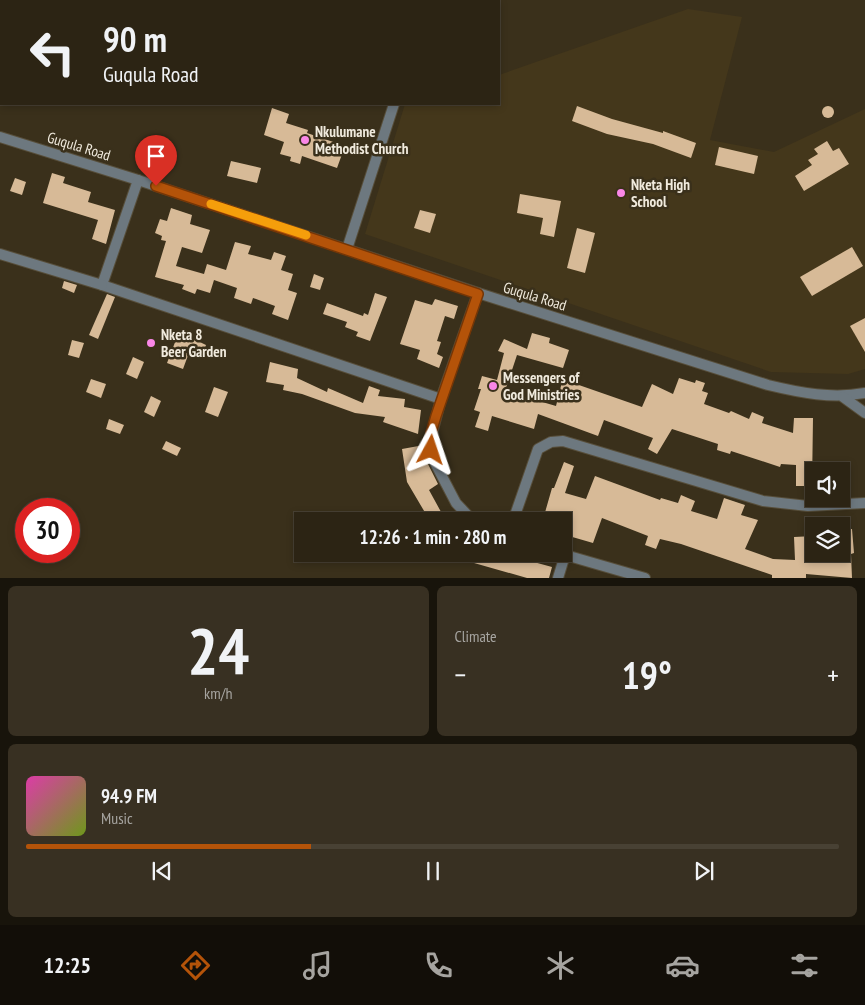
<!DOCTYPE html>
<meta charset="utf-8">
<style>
:root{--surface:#2c2414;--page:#383022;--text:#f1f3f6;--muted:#a6a4a0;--line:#484134;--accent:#b45309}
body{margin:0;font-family:"PT Sans Narrow",sans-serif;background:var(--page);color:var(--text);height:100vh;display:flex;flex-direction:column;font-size:19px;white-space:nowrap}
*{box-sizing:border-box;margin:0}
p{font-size:16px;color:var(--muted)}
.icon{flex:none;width:28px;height:28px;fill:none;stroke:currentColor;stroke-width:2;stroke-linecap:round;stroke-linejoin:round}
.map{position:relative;height:578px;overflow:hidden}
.sheet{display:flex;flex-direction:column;gap:8px;padding:8px;background:#18140b;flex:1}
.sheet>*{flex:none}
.banner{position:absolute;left:0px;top:0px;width:500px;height:105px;box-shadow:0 2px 8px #0003,0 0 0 1px var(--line);background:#2c2414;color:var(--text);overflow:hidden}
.fabs{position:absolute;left:805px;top:462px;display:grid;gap:10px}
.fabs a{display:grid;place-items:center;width:45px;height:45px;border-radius:0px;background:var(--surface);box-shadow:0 2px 8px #0003,0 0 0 1px var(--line);font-size:25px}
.speed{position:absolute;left:15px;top:498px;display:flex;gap:10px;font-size:25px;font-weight:700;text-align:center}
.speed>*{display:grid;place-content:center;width:65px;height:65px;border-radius:50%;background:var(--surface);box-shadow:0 2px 8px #0003,0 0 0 1px var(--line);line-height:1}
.speed .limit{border:8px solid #d22;background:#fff;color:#111}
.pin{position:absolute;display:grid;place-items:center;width:42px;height:42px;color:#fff;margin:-51px -21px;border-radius:50% 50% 50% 0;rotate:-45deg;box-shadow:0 0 5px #0007}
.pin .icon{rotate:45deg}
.me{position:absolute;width:55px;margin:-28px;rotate:5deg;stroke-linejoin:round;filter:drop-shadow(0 0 4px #0008)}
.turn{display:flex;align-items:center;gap:18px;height:105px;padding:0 20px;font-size:22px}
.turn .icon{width:65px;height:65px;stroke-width:2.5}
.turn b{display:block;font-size:35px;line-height:42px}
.big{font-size:38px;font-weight:700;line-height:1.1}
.sheet .card{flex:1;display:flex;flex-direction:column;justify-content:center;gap:8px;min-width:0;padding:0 18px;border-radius:8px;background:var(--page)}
.sheet .dial{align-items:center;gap:0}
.dial b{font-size:65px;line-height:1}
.song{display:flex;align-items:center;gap:15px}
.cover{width:60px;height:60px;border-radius:8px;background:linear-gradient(135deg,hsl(320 70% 55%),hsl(80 70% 35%))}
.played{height:5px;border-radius:2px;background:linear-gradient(90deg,var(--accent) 35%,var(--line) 35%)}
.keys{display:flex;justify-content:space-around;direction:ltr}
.heat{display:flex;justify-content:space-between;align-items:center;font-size:28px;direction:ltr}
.sheet .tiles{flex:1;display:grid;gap:8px;grid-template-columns:1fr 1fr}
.card:last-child{grid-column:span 2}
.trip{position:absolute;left:294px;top:512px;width:278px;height:50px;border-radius:0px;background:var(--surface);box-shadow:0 2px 8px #0003,0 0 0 1px var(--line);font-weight:700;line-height:50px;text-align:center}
.dock{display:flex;height:80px;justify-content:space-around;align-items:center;background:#120e08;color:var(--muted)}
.dock .icon{width:35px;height:35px}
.dock .on{color:var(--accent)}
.dock b{font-size:22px;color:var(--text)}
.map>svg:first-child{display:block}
.built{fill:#44371b}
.building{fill:#d7ba97}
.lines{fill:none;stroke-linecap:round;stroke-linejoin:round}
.street-casing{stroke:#574e3a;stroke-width:12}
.street{stroke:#6d787f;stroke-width:10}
.route-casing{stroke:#753606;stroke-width:12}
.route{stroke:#b45309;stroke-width:9}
.slow{stroke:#f59e0b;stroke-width:9}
.poi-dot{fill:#fa87e7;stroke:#3a301b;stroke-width:2}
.labels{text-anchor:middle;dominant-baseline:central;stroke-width:5;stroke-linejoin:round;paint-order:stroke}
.poi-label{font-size:15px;font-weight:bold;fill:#f0eadd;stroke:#3a301b;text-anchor:start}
.street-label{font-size:15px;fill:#f0eadd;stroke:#3a301b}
</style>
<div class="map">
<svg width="865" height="578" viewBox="0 0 865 578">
<rect width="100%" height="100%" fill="#3a301b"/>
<path class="built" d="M688,9L742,17L710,140L774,152L865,109V369L848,374L771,372L365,234L405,104H499V75Z"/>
<g class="building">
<path d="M577,106L612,119L663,133V131L696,143L691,158L653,144L607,134L572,121Z"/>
<circle cx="828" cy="112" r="6"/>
<path d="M272,108L289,114L286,123L308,130L307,133L345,146L337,168L302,156L300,164L290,161L291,157L280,154L284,142L264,135Z"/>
<path d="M827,141L833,151L839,148L849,164L804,191L795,176L812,165L808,160L818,154L814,149Z"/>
<path d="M719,147L758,156L754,174L715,165Z"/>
<path d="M231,161L261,168L257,183L227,176Z"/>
<path d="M52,173L65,177L63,183L91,192L88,202L115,210L106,244L92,239L98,220L43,203Z"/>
<path d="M15,178L26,182L22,195L10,191Z"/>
<path d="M520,194L561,201L554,237L540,234L543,218L517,213Z"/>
<path d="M171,208L192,215L190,224L210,230L202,253L182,247L176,266L204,274L207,264L226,270L235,242L251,246L248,254L271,260L274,252L286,256L281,270L293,274L288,290L297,293L288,320L272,314L275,306L253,298L251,304L234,298L237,288L214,280L210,293L197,289L195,294L182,289L184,285L155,277L166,241L161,240L162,236L155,233L160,219L167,221Z"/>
<path d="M420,210L436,214L430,233L414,228Z"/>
<path d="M577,228L595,233L585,273L567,268Z"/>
<path d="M852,247L863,266L812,296L800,277Z"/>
<path d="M314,274L324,278L320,290L310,287Z"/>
<path d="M64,281L77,285L74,293L62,288Z"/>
<path d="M375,293L387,297L370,341L356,336L358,332L345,327L347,322L323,314L327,303L363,316L364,313L368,315Z"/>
<path d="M107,294L115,297L98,339L89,335Z"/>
<path d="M435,299L458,306L454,319L445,316L437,341L441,342L437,354L443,357L439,368L417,359L420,350L400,344L415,300L432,305Z"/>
<path d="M865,318V352L850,326Z"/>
<path d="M179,332L206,345L203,354L190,350L183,369L167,363Z"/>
<path d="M532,333L550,338L549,343L569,350L563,368L517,355L505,391L556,406L562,382L576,384L642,407L652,384L673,394L679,378L695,383L696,380L705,383L702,391L708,393L704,404L729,413L731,411L749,419L752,412L764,417L762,423L793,433L794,418H813L812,486H796V465L781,464L780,467L731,451L730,454L717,450L718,444L672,429L657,454L648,449L653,438L604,420L598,436L538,414L534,429L492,416L488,431L475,427L480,412L474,410L481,389H478L482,376L497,380L504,353L498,351L504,339L527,349Z"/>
<path d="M72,340L84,343L79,358L68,355Z"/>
<path d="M133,357L144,362L137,379L126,374Z"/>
<path d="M270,362L298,369L297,378L327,392L328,388L363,403L369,386L380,390L378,396L405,399L404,407L421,410L418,434L383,422L385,417L355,413L302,394L283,390L284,385L266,382Z"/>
<path d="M91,379L106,384L101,398L86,392Z"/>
<path d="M214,387L228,392L218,417L205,412Z"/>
<path d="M151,396L161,401L154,417L144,412Z"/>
<path d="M109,419L124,425L120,434L106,429Z"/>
<path d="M166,441L181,448L177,456L162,449Z"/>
<path d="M424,445L428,464L438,484L429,490L446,521H430L407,482L402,449Z"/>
<path d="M564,462L574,466L565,493L586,499L595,476L660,500L661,498L678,503L681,495L695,501L691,511L717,519L724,498L745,505L741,515L758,520L745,549L773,559L795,560L794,537L814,536V561L839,562L841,530L852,529L854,553L851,554L852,578L806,574V578H772V575L681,544L660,539L656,549L645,545L648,536L602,518L593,543L562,534L566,524L562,521L544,516L552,488H554Z"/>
<path d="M453,554H520L519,558L552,567L549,578H527L453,557Z"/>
</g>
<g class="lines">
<defs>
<g id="street">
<path d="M428,1V0"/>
<path d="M0,137L138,180L478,293L768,385C801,393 832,399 865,393"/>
<path d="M138,180L102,285L441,399"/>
<path d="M347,249L394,104"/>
<path d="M0,254L102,285"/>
<path d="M843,397L865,413"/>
<path d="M473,521L456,503L434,461L430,441L441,399L478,293"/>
<path d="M513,521L538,449L551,442L563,441L763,501L808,506L865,503"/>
<path d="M562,554L645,578"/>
<path d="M558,578L565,555"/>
</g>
</defs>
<use href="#street" class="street-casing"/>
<use href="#street" class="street"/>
</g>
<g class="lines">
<defs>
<path id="route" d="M156,186L478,294L436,416L431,433V450"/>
</defs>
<use href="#route" class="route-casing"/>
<use href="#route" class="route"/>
<path class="slow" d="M211,204L306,235"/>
</g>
<g class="poi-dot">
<circle cx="305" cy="140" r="5"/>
<circle cx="621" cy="193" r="5"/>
<circle cx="151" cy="343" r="5"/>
<circle cx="493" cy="386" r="5"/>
</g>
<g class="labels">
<g class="poi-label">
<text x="315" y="131">Nkulumane<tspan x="315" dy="17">Methodist Church</tspan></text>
<text x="631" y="184">Nketa High<tspan x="631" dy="17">School</tspan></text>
<text x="161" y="334">Nketa 8<tspan x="161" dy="17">Beer Garden</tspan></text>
<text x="503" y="377">Messengers of<tspan x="503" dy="17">God Ministries</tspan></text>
</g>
<g class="street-label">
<text transform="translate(79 146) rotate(17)">Guqula Road</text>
<text transform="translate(535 296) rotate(17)">Guqula Road</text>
</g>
</g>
</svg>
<div class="fabs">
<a><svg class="icon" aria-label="sound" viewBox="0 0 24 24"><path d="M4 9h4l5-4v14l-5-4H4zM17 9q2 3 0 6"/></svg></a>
<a><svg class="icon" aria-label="layers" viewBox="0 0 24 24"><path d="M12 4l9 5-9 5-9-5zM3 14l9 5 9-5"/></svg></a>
</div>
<div class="speed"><div class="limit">30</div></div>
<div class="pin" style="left:156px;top:186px;background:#d93025"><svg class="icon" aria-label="arrive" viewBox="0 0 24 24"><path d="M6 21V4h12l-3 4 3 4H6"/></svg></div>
<svg class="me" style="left:431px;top:450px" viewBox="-20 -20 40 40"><path d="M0-17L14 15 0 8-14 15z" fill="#b45309" stroke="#fff" stroke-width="4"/></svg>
<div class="trip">12:26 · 1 min · 280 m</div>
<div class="banner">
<div class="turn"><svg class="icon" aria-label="left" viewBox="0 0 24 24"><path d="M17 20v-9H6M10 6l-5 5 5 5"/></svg><div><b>90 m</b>Guqula Road</div></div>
</div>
</div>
<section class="sheet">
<div class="tiles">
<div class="card dial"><b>24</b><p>km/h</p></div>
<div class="card"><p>Climate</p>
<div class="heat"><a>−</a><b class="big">19°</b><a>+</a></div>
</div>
<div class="card">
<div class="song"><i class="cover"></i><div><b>94.9 FM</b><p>Music</p></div></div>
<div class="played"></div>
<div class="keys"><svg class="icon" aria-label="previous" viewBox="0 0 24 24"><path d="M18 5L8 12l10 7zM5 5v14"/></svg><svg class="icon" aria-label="pause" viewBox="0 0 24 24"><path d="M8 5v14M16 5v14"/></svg><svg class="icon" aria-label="next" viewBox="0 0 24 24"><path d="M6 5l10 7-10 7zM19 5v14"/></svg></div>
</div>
</div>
</section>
<nav class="dock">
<b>12:25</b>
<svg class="icon on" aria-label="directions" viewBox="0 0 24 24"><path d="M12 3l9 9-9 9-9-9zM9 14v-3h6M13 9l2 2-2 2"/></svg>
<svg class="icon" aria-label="music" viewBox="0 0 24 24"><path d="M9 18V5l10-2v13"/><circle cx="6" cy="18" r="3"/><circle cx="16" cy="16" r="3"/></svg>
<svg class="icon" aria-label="phone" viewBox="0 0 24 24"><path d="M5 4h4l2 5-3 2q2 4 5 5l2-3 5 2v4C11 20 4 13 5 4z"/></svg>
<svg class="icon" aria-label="climate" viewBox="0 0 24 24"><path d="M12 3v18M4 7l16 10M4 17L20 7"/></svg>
<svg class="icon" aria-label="car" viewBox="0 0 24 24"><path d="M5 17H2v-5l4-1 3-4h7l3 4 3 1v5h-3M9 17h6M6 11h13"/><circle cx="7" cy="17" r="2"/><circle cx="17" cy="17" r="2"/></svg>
<svg class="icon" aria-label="filters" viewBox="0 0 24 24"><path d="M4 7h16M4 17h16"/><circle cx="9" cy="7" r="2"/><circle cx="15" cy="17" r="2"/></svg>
</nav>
